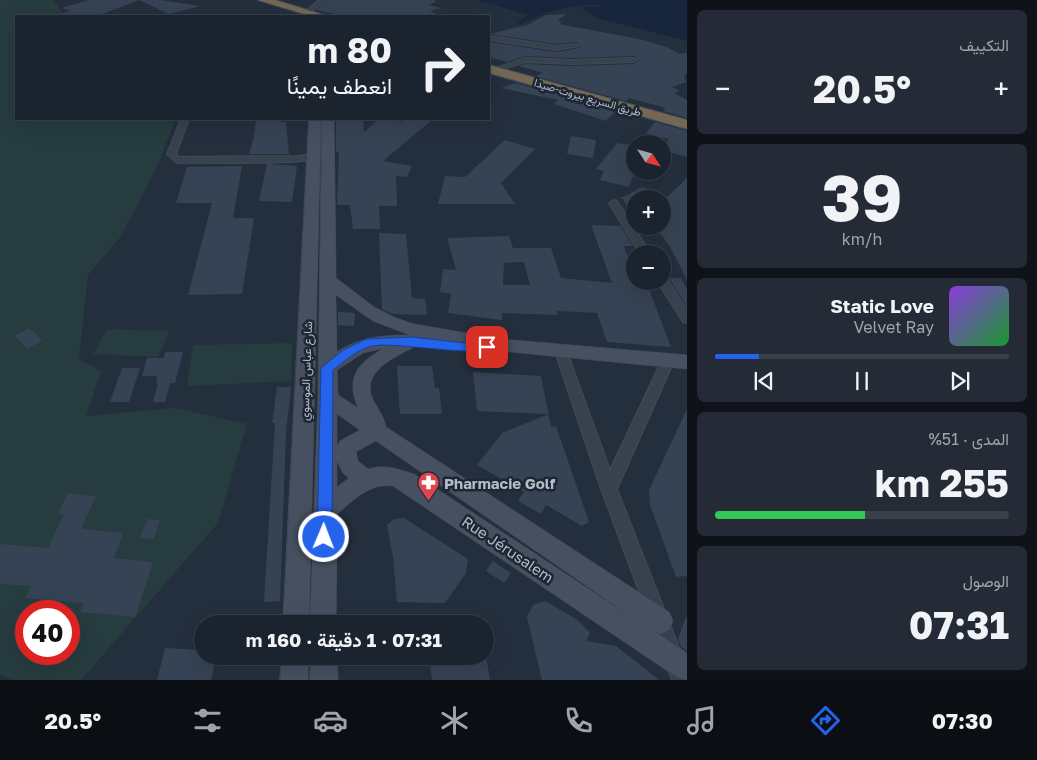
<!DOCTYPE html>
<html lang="ar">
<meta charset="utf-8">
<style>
:root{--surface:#1b232e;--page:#242b36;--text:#f1f3f6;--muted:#a0a4aa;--line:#39404a;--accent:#2563eb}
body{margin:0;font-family:"Golos Text",Vazirmatn,sans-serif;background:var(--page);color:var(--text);direction:rtl;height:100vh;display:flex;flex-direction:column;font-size:19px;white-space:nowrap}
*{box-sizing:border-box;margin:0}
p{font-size:16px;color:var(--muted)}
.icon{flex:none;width:28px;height:28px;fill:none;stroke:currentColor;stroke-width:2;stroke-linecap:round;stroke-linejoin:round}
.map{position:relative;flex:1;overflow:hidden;direction:ltr}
.drawer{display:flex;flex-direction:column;gap:10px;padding:10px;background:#0f1319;width:350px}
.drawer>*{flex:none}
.banner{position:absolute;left:15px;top:15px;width:475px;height:105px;border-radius:0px;box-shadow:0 5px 20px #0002,0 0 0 1px var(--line);direction:rtl;background:#1b232e;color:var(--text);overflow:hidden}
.needle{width:32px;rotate:126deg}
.tools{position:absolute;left:626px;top:135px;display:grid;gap:10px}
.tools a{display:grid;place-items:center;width:45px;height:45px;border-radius:50%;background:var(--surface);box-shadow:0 5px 20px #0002,0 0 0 1px var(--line);font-size:25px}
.speed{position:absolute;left:15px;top:600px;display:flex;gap:10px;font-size:25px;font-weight:700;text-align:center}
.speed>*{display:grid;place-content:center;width:65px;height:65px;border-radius:50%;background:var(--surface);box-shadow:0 5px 20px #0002,0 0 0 1px var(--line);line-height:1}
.speed .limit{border:8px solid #d22;background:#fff;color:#111}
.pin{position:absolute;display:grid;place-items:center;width:42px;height:42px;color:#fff;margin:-21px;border-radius:10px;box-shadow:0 2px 8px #0006}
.me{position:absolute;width:55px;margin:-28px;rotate:1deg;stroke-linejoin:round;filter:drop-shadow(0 0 4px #0008)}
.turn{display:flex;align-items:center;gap:18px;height:105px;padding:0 15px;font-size:22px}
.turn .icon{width:65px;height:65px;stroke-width:2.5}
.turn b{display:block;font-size:35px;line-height:42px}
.big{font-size:38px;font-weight:700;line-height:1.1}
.drawer .tile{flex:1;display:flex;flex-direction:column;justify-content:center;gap:8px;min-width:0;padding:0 18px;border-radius:8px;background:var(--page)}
.drawer .dial{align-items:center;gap:0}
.dial b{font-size:65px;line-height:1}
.song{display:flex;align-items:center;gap:15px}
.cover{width:60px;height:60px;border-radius:8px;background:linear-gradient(135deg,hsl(270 70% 55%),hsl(130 70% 35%))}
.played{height:5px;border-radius:2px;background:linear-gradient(90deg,var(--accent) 15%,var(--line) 15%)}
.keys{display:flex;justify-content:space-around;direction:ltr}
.heat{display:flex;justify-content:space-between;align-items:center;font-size:28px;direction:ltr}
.charge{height:8px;border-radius:4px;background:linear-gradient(90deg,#34c759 51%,var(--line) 0)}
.trip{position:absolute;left:194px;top:615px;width:300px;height:50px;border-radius:25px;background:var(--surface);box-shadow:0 5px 20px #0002,0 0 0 1px var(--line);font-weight:700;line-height:50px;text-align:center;direction:rtl}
.tab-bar{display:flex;height:80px;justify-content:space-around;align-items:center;background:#0b0e12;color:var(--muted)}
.tab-bar .icon{width:35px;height:35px}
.tab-bar .current{color:var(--accent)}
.tab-bar b{font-size:22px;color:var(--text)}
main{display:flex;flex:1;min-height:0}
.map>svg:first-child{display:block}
.green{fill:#263c3f;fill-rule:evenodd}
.water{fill:#17263c}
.building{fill:#364354;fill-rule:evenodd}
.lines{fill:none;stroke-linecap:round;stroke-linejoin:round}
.street-casing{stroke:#414a57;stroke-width:2}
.secondary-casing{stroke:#414a57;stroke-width:1}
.highway-casing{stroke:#434c59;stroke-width:2}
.street{fill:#38414e;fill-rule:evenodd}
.secondary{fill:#465061;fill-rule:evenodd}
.highway{fill:#746855;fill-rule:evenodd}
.route{fill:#2563eb;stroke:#184099}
.labels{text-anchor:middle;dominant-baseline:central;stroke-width:5;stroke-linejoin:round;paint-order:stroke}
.far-street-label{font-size:11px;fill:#b4bcc9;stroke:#1d2633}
.street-label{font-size:12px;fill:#b4bcc9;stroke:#1d2633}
.near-poi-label{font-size:15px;font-weight:bold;fill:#b4bcc9;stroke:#1d2633;text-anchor:start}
.near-street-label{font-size:15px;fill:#b4bcc9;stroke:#1d2633}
</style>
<main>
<section class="drawer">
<div class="tile"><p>التكييف</p>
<div class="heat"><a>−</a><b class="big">20.5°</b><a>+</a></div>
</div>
<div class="tile dial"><b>39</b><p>km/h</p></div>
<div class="tile">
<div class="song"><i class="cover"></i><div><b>Static Love</b><p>Velvet Ray</p></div></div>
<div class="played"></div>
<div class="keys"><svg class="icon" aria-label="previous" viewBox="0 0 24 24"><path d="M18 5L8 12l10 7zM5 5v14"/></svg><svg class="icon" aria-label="pause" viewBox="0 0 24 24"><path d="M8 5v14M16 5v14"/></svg><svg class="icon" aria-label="next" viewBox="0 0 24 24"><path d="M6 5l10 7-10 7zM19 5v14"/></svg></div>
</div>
<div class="tile"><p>المدى · 51%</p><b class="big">255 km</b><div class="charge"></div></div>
<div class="tile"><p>الوصول</p><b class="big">07:31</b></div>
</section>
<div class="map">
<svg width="687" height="680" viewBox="0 0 687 680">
<rect width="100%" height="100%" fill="#242f3e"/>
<g class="green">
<path d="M0,0H53L65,16H16V119H175L158,165L121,236L88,275L79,359L101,371L86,416L175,408L247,424L218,523L81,680H15L0,675ZM26,611H69V654H26Z"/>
<path d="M107,329L169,331L158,357L93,354Z"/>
<path d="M292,343L291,381L187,386L193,345Z"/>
</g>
<path class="water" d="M477,0H687V41L597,18L583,10L582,7H603C579,0 543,13 521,24L517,22L529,15Z"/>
<g class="building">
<path d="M88,0H161L200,6L169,14L139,0L97,16H61L60,14L70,11L62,8Z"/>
<path d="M327,0H435L436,2L428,5L442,8L430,11L440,16H343L316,10Z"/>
<path d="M566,14L557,21L562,22L559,24L639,39L667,47L679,54L687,53V72L684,77L687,82L672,87L680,91L674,93L687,100V118L663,111L666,108L629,98L626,101L535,76L543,73L519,66L526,64L573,66L634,64L639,61L635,56L573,58L526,56L507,62L489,57V42L556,52L579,48L581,46L576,42L556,44L489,34L527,25L546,15Z"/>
<path d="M516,83L616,111L606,121L554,104L558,100L501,88Z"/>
<path d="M256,119H281L280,122H286L289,154H249L254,137Z"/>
<path d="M336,119H363L364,132L379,119L402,122L403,119H433L383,161L412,166L407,177L396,176L397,206H379L380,229H353L350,205H337L339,152H336Z"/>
<path d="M655,122L687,131V157L666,151L668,139L646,133Z"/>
<path d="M571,136L596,140L593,158L567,154Z"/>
<path d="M505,140L535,149L501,183L515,204H438L445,176L465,177Z"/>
<path d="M617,143L635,146V172L629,187L600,180L604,171L596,169Z"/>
<path d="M267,164L297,166L292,202L259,201Z"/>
<path d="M242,166L233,218H254L242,294L188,295L212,203H176L187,167Z"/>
<path d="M687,178V280L670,247L655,226H662V199H635V223L623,199H619L642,187L667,197Z"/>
<path d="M591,225L621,226L633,246H624L632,269H635V281H646L671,347L607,342L597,313L557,311L558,315L502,313V320L448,313L451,294L440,292L443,269L456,270L447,238L509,236L513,248H551L561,278L612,283ZM524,262L530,285H503L504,263Z"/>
<path d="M379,233L406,234L412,298L425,299L427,315L393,314L382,309Z"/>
<path d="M669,278H681L687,289V307Z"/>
<path d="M338,312L355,313L354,326L338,325Z"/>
<path d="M29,328L42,340L28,349L15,336Z"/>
<path d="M166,352H183L175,383H170L165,402H153L158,383H156L157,376H142L147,358H163Z"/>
<path d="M397,366H432L435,388H439L442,414H400Z"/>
<path d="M122,368H140L129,402H110Z"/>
<path d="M473,372L541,376L551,427L556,426L589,522L582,526L546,505L541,514L518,501L524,492L477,465L502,433L549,414L477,411Z"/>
<path d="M277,387H291L286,433L280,601L264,602L275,423H272Z"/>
<path d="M687,409V576L676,577L650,505L649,490Z"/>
<path d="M68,493L96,496L81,529L123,533L114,558L153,562L135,617L80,612L84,603L25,598L31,586L0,584V544L48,548L64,514H58Z"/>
<path d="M404,518L468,559L466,573L445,603L397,602L393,557L387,525L394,519Z"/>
<path d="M147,519L160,520L154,539L140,538Z"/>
<path d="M493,561L511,573L504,583L486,571Z"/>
<path d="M545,601L578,620L590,633L586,641L616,646L659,680H542L527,617L533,605Z"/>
<path d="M686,617H687V651L681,647L678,639Z"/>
<path d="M165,648L202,650V658L216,659L211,680H157Z"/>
<path d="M429,656H486L490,680H432Z"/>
</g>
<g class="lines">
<defs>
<g id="street">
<path d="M319,0H325L310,13H306V11Z"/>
<path d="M489,36L556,46L576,44L579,46L556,50L489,40Z"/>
<path d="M526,58L573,60L634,58L637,60L634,62L573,64L526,62L503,69L499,67Z"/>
<path d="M181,119H189L176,154L179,157L299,156L328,152L332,155C319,166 202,162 177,163L167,154Z"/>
<path d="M614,200L617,201L651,254H640L609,203Z"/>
<path d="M662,277H666L687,310V323L683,322L657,281H662Z"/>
<path d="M561,347L567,352L610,470L663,358H673L674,361L617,489L687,668V680H672L601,489L555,352Z"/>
</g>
<g id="secondary">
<path d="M309,119H321L309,624H283Z"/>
<path d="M322,119H334L336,278L374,307L396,318L414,324L500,339L687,355V369L500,351L468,344L418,337L421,341L418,345C400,355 364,368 371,395C375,406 384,415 386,427L669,612L673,621L669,630L660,634L652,630L687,653V680L678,678L393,486C369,483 355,499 337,514L336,624H310L318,398ZM336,295L373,321L410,335C383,335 360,337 337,352ZM384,348C358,363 345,377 358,408L338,395L337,370L363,353ZM337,414L360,430L340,441L337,446ZM376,441L645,626L414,474C398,469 385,464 368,469L358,461L356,452ZM337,461L343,473L349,478L337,487Z"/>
<path d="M282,656H308V680H280Z"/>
<path d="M311,656H337L338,680H310Z"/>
</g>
<g id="highway">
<path d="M258,0H275L327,16H311Z"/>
<path d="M489,65L687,120V129L489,73Z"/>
</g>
</defs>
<use href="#street" class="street-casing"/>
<use href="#secondary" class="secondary-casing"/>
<use href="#highway" class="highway-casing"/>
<use href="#street" class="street"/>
<use href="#secondary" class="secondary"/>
<use href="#highway" class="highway"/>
</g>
<path class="route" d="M412,337L474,344L487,343L493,347C484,359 394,341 372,346C358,349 345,361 333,370L332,537L330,542L324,544L319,542L317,537L321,368L343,350L366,339Z"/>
<defs>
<symbol id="pharmacy-pin" viewBox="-11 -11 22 30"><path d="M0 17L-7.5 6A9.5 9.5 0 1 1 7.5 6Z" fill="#e0444e" stroke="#1d2633"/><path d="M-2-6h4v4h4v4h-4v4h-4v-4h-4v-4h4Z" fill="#fff"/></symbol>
</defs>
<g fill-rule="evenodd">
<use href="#pharmacy-pin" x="416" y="470" width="25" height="34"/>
</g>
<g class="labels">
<g class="far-street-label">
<text transform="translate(588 97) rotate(16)">طريق السريع بيروت-صيدا</text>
</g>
<g class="street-label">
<text transform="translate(306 371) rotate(-88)">شارع عباس الموسوي</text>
</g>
<g class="near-poi-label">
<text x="444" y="483">Pharmacie Golf</text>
</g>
<g class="near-street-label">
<text transform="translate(508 549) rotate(34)">Rue Jérusalem</text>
</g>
</g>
</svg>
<div class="tools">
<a><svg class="needle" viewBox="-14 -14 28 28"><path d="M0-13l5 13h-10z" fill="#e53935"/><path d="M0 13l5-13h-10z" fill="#a0a4aa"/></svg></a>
<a>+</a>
<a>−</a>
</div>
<div class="speed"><div class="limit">40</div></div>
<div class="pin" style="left:487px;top:347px;background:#d93025"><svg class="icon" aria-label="arrive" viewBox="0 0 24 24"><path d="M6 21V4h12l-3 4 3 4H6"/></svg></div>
<svg class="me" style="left:324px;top:537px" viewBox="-20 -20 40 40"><circle r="17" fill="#2563eb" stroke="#fff" stroke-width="3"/><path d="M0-11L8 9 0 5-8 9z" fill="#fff"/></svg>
<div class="trip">07:31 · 1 دقيقة · 160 m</div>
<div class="banner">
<div class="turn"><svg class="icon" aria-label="right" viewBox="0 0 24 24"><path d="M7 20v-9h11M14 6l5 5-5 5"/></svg><div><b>80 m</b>انعطف يمينًا</div></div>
</div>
</div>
</main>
<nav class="tab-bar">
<b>07:30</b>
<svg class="icon current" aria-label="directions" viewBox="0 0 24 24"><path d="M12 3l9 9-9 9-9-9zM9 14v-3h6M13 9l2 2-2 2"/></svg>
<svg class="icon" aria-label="music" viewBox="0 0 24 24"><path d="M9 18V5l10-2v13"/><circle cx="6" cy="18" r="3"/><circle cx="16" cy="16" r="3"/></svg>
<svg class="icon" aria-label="phone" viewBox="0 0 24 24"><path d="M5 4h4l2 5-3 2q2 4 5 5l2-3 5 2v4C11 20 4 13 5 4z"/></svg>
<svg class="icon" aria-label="climate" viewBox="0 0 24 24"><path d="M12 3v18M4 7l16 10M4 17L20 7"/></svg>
<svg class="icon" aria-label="car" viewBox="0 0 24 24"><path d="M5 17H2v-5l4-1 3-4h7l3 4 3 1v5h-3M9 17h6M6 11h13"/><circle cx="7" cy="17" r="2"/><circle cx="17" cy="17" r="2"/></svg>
<svg class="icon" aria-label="filters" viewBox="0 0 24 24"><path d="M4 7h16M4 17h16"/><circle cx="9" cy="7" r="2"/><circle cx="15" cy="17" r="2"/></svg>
<b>20.5°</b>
</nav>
